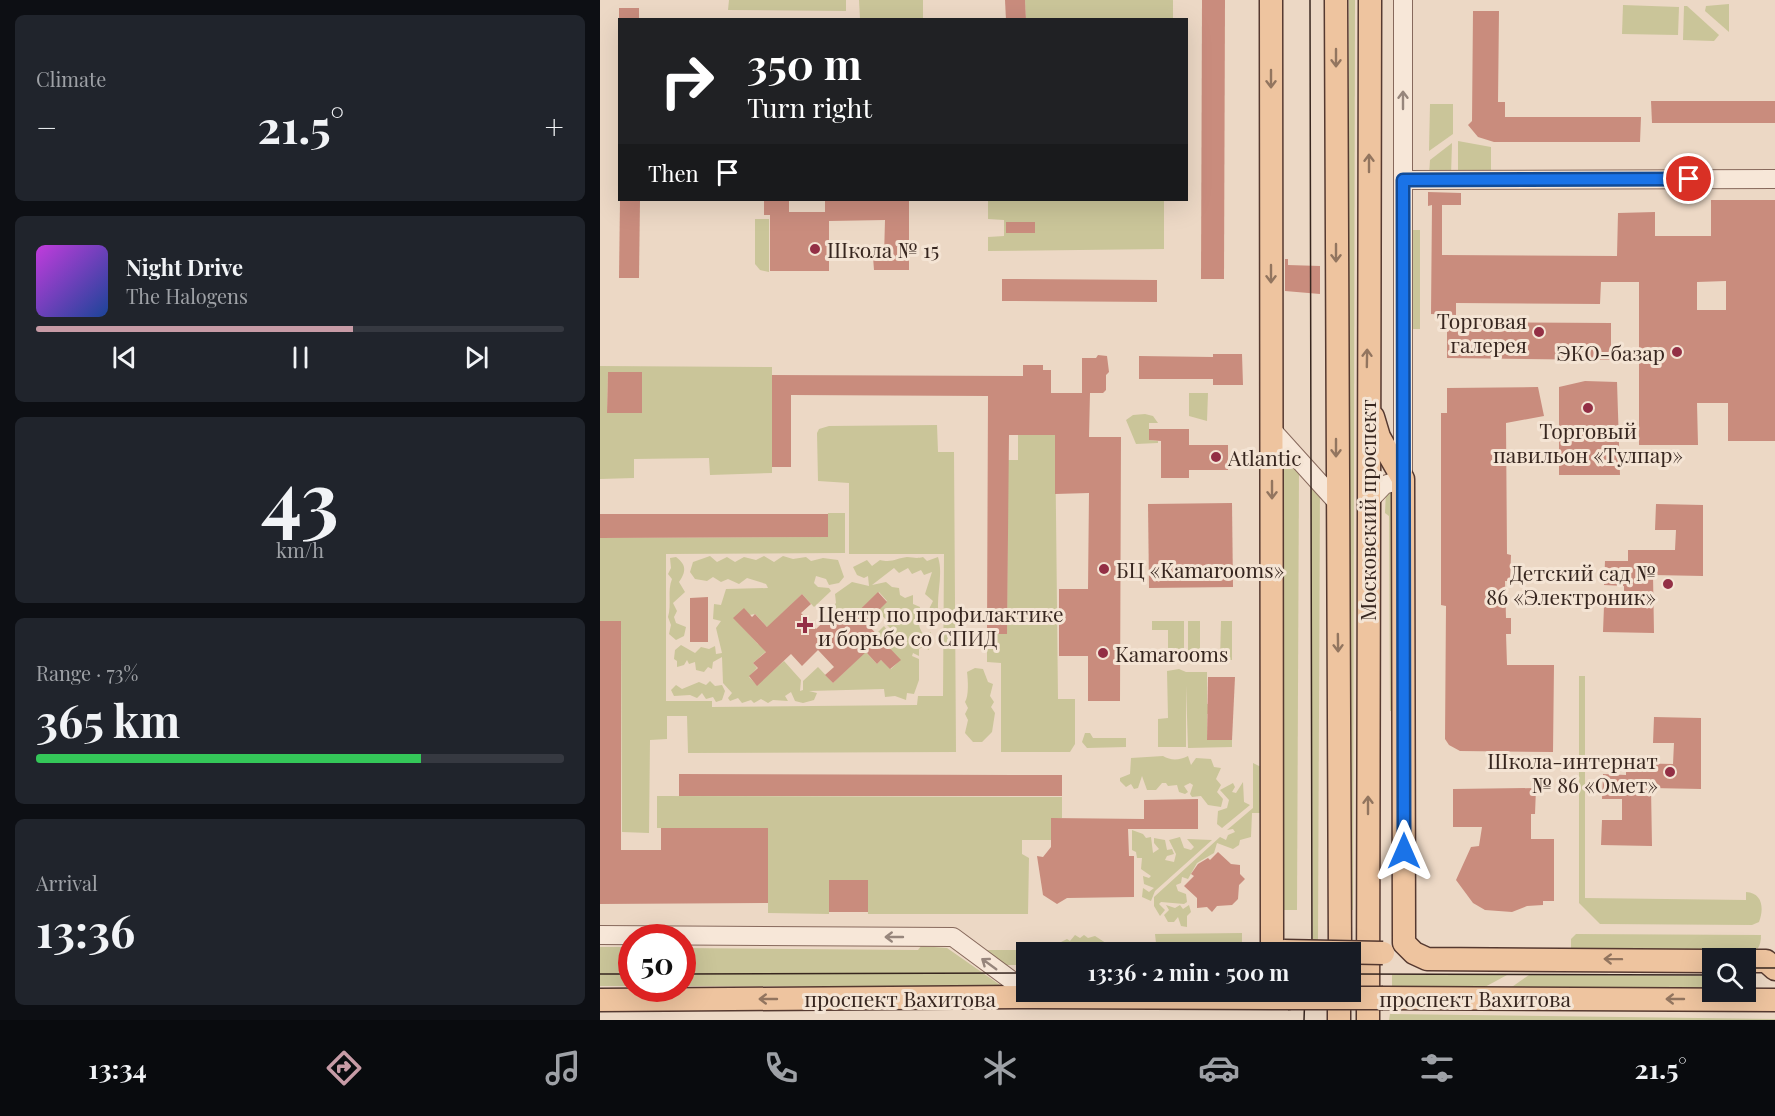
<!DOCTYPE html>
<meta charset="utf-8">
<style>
:root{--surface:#171b24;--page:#20242c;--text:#f1f3f6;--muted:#9ea1a6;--line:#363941;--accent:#c79ba6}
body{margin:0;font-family:"Playfair Display",serif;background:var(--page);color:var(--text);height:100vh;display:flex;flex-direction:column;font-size:22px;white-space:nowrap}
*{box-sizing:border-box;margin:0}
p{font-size:20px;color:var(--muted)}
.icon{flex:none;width:33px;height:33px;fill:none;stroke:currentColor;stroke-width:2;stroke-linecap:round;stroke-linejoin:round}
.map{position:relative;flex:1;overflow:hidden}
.panel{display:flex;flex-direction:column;gap:15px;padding:15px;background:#0d0f14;width:600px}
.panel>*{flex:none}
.banner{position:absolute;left:18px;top:18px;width:570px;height:183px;border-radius:0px;box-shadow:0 6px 24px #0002;background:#202124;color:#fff;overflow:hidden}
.tools{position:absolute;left:1102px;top:948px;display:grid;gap:12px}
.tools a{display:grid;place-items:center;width:54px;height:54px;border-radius:0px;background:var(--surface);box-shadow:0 6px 24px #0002;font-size:30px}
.speed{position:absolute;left:18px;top:924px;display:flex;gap:12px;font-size:30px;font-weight:700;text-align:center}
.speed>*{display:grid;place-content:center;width:78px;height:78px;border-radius:50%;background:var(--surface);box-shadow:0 6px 24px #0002;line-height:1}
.speed .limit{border:9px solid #d22;background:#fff;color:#111}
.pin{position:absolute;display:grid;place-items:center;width:51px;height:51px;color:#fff;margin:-26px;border:3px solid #fff;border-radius:50%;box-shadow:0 2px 6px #0007}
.me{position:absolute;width:66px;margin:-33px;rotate:0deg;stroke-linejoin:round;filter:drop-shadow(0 0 4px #0008)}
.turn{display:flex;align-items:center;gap:21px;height:126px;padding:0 30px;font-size:27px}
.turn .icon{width:78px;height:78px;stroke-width:2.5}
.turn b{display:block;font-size:42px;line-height:51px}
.then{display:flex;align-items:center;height:57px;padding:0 30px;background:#0003;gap:12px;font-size:22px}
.big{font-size:45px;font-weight:700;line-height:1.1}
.panel .tile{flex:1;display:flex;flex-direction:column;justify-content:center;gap:9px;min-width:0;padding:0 21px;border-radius:9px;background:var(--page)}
.panel .dial{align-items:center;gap:0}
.dial b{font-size:78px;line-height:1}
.song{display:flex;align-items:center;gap:18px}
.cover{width:72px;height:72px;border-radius:9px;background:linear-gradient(135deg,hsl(290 70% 55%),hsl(220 70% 35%))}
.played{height:6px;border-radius:3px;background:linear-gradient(90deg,var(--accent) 60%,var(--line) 60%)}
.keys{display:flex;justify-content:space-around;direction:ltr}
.heat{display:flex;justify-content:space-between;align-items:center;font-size:33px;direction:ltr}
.charge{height:9px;border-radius:4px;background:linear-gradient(90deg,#34c759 73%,var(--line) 0)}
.trip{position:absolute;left:416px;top:942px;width:345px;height:60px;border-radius:0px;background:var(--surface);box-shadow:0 6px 24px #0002;font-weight:700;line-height:60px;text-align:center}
.tab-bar{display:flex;height:96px;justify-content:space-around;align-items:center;background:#090b0e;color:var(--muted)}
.tab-bar .icon{width:42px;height:42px}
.tab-bar .active{color:var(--accent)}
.tab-bar b{font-size:27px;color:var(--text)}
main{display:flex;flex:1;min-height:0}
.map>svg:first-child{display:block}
.green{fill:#cac599;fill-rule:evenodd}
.building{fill:#c98c7d;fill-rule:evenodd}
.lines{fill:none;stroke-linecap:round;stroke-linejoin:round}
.minor-casing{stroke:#87695c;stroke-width:20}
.major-casing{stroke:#553930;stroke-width:25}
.minor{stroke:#f7e7d8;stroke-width:18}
.major{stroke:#eec49f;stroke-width:22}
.tram{stroke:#37261f;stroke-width:1.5}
.major-bridge-casing{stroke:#553930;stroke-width:25;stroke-linecap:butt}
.major-bridge{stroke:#eec49f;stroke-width:22}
.oneway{stroke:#92755f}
.oneway2{stroke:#97867c}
.route-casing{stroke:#114b97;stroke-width:15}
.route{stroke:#1a73e8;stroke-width:10}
.poi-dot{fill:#932f45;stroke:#f4e4d4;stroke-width:2}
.labels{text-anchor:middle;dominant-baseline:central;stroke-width:6;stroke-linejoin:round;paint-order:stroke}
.poi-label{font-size:21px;fill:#37261f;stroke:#f4e4d4;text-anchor:start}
.street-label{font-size:21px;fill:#37261f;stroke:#f4e4d4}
</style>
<main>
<section class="panel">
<div class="tile"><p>Climate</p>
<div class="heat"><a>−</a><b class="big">21.5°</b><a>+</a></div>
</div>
<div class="tile">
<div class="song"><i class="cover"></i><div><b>Night Drive</b><p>The Halogens</p></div></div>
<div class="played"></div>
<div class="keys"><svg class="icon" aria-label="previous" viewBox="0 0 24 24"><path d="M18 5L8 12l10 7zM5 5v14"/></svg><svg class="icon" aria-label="pause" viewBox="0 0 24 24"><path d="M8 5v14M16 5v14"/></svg><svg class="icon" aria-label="next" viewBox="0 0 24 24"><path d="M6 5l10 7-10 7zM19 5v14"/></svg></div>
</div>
<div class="tile dial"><b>43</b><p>km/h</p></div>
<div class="tile"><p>Range · 73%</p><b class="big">365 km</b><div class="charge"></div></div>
<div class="tile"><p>Arrival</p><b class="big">13:36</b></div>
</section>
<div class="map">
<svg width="1175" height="1020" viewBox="0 0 1175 1020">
<rect width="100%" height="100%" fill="#ecd8c5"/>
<g class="green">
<path d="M129,0H246V11L128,10Z"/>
<path d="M259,0H323V19H260Z"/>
<path d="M425,0H573V19H426Z"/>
<path d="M749,0H755L753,910H748Z"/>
<path d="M1129,4V32L1105,11L1106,6Z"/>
<path d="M1023,5L1079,7L1078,35L1022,34Z"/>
<path d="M1084,6H1087L1119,35L1114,41L1083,40Z"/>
<path d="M830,104H853V134L829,151Z"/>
<path d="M858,141L891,147V170H858Z"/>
<path d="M852,143L851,175H829L830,160Z"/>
<path d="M388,200H564V249L388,251V237L404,236V220L388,219Z"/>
<path d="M155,219H169V272L160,270L155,264Z"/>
<rect x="809" y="230" width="11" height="99"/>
<path d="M0,366L172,367V473L110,475L109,458L34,459V478L0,479ZM8,372H42V413L7,412Z"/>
<path d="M589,393H608L607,421L589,416Z"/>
<path d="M545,414L553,416L558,423H549V440L558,441V443L536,444L526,420L533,415Z"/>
<path d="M418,422H455L458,699H475V744L470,752H401V663L387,662V634H407L408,460H418Z"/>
<path d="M337,425L338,452H354L356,752L88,753L87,716H67V739L50,740L49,833L22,832L21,621H0V538L228,537V513H245V553L66,554V701H112V707L317,705L318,696H343L344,554H249V483L218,481L217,433L219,429L229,426Z"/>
<path d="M676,443L699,471L697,910H683L677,905Z"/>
<path d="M711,473L720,484L718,942H713Z"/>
<path d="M794,489L800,711H790L789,516L785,513L786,491Z"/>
<path d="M110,556L117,562L127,557L135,562L144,557L156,560L164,556L174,562L183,556L193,559L206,557L211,561L223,558L238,560L244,577L239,583L229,585L226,579L216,576L214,583L218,587L229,588L231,591L214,607L202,594L175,620L171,631L155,614L134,618L158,644L170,648L153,663L157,668L149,677L157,685L184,661L201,680L200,691L203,690V681L218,667L233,683L259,658L262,648L277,664L281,660L291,669L300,660L276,634L284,626L287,630L290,628L286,624L288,622L278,611L287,601L279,592L251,618L248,630L229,610L236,603L235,594L252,582L269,586L268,576L264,578L257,575L253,567L267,560L272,566L280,560C292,563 297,558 307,557C313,557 316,559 323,557L327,561L338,557C344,575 335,598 339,617H332L328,611L333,601L325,594L332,572L324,575L321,570L312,574L308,568L299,573L294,568L272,585L286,582L292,587L299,588L300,595L305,598L313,595V604L320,607C319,617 316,625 324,635L331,632L329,650L323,647L319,649V656L313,653L312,656L319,659V680L314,694L307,693L306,700L295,696L285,697L284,689L209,691L217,693L214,700L203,703L195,701L191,692L185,696L188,701L173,700L168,703L161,699L154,703L151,700L142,703L138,698L130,701L128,698L132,693L123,683L122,657L113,662L112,669L108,667L104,672L96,670L95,662L89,664L87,660L84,665L77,667V661L74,659L75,650L81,645L95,653L101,647L109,649L115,646L116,654L122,653L116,628L121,621L113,619L114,604L121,605L126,589L168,588L166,584L147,578L139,584L128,579L121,582L113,577L107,581L95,579L90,572L93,562Z"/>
<path d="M76,557C87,565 86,572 79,582L85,592L73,603L77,611L74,617L76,623L86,627L84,636L76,640L69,634L71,625L68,617C72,604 67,591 72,579L68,574L71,568L70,558Z"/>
<path d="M552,621H584V660H568V630H552Z"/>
<path d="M588,621H600V659L588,660Z"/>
<path d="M621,621H632V660H620Z"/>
<path d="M375,668L383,669L388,682L393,684L390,696L394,702L391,707L395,713L392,732L382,742H373L365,733L368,720L365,714L368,708L365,702C369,696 368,680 367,672Z"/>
<path d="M579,669L586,672H607V704H632L633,713L607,714V740H632V747L588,748L586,685V747H558V719L568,718L567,671Z"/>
<path d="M979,676H985V898L1146,900V892C1163,893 1164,909 1159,922L1152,925L1000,924L979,903Z"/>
<path d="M110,681L115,686L122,685L125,691L122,700L116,702L113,697L106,699L102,693L97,698L90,695L74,696L71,690L76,685L82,689L99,682L106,685Z"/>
<path d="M485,733H490L493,738H526V747L487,748L482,742Z"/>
<path d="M563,756C571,761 580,760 588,756L591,765L596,758L611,759L614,767L621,768L616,779L621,785L617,792L623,799L621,807L608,805L601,796L592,797L590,794L593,785L590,783L584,786L588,792L585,794L579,792L577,785L568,786L566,783H562L556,790H547L542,776L538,788L534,789L531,784L526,787L520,781V778L530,774L531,758Z"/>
<path d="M653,763L661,767L664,813H652L651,837L640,840L639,845L633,849L617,843L614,853L597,863L588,879L582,877L581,883L576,885L578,891L586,894L587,902L584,904L561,902L559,904L565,910L560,916L554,906V897L620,837L626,840L628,835L635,832L633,829L627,830L653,808Z"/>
<path d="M643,782L644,802L650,805L622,828L617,824L618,811L627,808L629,800L620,790L633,783L635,787L632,792L636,793Z"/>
<path d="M57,796L462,797V818L451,819V840H422V854L429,858L428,914H268L267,880H229V914L168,913V828H57Z"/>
<path d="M532,830L543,834L546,838L551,837L553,853L559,849L554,843V838L565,840L567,850L572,849L574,854L567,856L565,860L574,862L576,854L569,840L580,837L584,848L591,850L594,847L587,839L612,840L555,891L551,901L542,897L543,888L549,892L554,888L544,884L543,876L549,878L551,876L541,869L542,858H537L536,852L532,850Z"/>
<path d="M566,905L575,908L580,905L583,909L589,905L591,912L587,916V927L581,926L578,917L574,922H568L564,915L569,910Z"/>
<path d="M642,933V945L638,950H540V943H556L555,934Z"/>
<path d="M976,934L1161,935C1161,947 1157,952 1147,956L976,955L971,952V939Z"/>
<path d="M475,935L480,938L484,935L488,938L495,936L509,945L493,946L491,952H465L467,945L461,942L467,939L470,941Z"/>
<path d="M321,946L347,948L403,987L83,986V948L318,950Z"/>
<rect x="0" y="947" width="31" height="39"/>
<path d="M375,950H452L455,952H426V965H397Z"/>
<path d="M792,975H907L883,988H792Z"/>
<path d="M929,975L1113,976V990L909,989Z"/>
<path d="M790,1014L1175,1019V1020H789Z"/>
</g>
<g class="building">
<path d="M405,0H425L426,20H406Z"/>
<path d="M602,0H625L624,279H601Z"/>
<rect x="19" y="8" width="20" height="12"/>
<path d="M873,11H899L898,102H905V117H1041L1040,142H894L878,137L868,125L872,121Z"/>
<path d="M1051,101H1175V123H1052Z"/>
<path d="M828,192L861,193V205H842V255L1017,256L1018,213L1055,212V236H1111V200H1175V441H1128V403H1097L1098,445H1039V282H1001L1000,304L856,303V315L831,314L832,205L828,206ZM1126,281V310H1097V282Z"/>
<path d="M20,200H40L39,278H19Z"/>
<path d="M164,200H189V212H225V200H309V270H274L273,257H284L285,220L229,221V271H170V215H164Z"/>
<rect x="406" y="222" width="29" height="11"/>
<path d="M685,259H688V265L720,266V294L685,291Z"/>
<path d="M402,279L557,280V302L402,301Z"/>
<path d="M847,322L1011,323V360L847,358Z"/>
<path d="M613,354H642L643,385H613V379H539V356L613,357Z"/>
<path d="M498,355L507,356L509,372L506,375V390L503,393H490L489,437H521L520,701H488V656H459V589H488L489,493L455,494V435H409L407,634H387L388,396L191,395V467H172V375L423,376V365H443V370H451V393H482V358H496Z"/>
<path d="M8,372H42V413H7Z"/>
<path d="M985,381L1017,382L1020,475H959V387Z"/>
<path d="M938,387L944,416L906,423L907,554L911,555L910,581H905L906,618H911V634H906L907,665H954L953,752L860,751L849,745L845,739L846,606L841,605V413H847V388Z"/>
<path d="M549,429H589V445H628V470H589V478H561V441L549,440Z"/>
<path d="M632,503L633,587L549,588L548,504Z"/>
<path d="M1056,504L1103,505V576L1053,575L1054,633L1003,632L1004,606L1024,607V586L1004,585L1005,561H1028V550H1075L1076,530H1055Z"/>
<path d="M0,514H228V537L0,538Z"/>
<path d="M278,592L287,602L278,611L281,614L269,626L301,660L290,669L281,660L277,664L266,652L233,683L225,675L234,667L218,650L202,666L191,654L157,686L149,676L158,668L153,663L166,652L133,618L144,608L152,617L155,614L167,627L202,594L211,604L201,613L216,629L233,613L244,625Z"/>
<path d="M108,597V642H90V598Z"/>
<path d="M0,621H21V850H61V828H168V903L0,904Z"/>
<path d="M608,677H635L632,740H607Z"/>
<path d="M1054,717L1101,718V789L1051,788L1052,846L1001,845L1002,820H1022V799H1002L1003,774L1026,775V763L1073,764L1074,743H1053Z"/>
<path d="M79,774L462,775V796H79Z"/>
<path d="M936,788L935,814H931V839H954V901H943V905L927,906L912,912L885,910L873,903L856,880L871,847L879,846L882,827H853V789Z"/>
<path d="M598,799V829H528L529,856H534V897L467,898L457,904L443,895L437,856L443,857L451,847V818L544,819V800Z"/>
<path d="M618,852L631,864L640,865V874L645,879L639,885L638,899L632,905L617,906L612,912L607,907L597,908V898L584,886L594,876L591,874L598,864L608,858L610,860Z"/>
<rect x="229" y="880" width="39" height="32"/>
</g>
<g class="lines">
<defs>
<g id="minor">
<path d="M803,180L1175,179"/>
<path d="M672,430L736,501"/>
<path d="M767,503L784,485L803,479V0"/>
<path d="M0,935L353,937L426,991"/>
</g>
<g id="major">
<path d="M671,0L672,952"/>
<path d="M736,0L740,952"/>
<path d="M773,417L779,437L803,479L804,943L814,953L827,959L1113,961"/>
<path d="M1146,961H1166L1175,969"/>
<path d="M783,998L1175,1000"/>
<path d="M0,1000L434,997L688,998"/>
<path d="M739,1020V992"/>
<path d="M768,1020L770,0"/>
</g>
</defs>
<use href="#minor" class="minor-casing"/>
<use href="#major" class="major-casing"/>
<use href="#minor" class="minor"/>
<use href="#major" class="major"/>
<g class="tram">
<path d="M710,0L712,952"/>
<path d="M1146,968H1175"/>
<path d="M0,974H32"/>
<path d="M82,974L426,973"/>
<path d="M750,974L1113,975"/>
<path d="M704,1020L705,992"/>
</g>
<defs>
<g id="major-bridge">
<path d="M684,951L783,953"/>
<path d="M688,998H783"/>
</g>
</defs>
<use href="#major-bridge" class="major-bridge-casing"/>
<use href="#major-bridge" class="major-bridge"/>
</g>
<defs><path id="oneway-shaft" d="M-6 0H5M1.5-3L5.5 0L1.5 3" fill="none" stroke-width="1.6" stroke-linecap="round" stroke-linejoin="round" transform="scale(1.5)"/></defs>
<g class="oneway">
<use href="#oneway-shaft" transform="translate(736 58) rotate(90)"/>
<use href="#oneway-shaft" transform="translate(671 79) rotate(90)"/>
<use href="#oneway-shaft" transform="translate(769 163) rotate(-90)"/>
<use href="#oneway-shaft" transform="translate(736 253) rotate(90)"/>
<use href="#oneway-shaft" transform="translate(671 274) rotate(90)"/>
<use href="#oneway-shaft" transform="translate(767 358) rotate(-89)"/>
<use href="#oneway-shaft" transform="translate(736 448) rotate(90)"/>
<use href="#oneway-shaft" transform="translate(672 490) rotate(90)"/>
<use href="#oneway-shaft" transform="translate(738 643) rotate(89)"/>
<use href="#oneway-shaft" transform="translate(768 805) rotate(-90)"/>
<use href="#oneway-shaft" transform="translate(1013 959) rotate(-179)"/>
<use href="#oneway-shaft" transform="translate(168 999) rotate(180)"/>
<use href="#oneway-shaft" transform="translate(1075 999) rotate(-180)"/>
</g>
<g class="oneway2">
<use href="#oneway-shaft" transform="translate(803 100) rotate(-90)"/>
<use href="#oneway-shaft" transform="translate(294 937) rotate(-180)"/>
<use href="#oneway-shaft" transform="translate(389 964) rotate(-144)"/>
</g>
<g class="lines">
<defs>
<path id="route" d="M804,851L803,180L1089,179"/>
</defs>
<use href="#route" class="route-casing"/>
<use href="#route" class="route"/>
</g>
<g class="poi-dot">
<circle cx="215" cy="249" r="6"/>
<circle cx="939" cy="332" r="6"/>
<circle cx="1077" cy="352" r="6"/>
<circle cx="988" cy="408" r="6"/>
<circle cx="616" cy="457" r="6"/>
<circle cx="504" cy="569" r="6"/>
<circle cx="1068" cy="584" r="6"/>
<path d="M202 616h6v6h6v6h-6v6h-6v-6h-6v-6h6z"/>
<circle cx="503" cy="653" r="6"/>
<circle cx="1070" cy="772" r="6"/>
</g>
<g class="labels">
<g class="poi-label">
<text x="227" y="249">Школа № 15</text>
<text x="927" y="320" text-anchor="end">Торговая<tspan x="927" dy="24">галерея</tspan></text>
<text x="1065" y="352" text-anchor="end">ЭКО-базар</text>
<text x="988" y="430" text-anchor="middle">Торговый<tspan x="988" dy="24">павильон «Тулпар»</tspan></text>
<text x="628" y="457">Atlantic</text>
<text x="516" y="569">БЦ «Kamarooms»</text>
<text x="1056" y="572" text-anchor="end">Детский сад №<tspan x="1056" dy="24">86 «Электроник»</tspan></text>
<text x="218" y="613">Центр по профилактике<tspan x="218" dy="24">и борьбе со СПИД</tspan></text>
<text x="515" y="653">Kamarooms</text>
<text x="1058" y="760" text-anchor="end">Школа-интернат<tspan x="1058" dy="24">№ 86 «Омет»</tspan></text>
</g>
<g class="street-label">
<text transform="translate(767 510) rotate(-90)">Московский проспект</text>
<text x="300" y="998">проспект Вахитова</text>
<text x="875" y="998">проспект Вахитова</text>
</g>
</g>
</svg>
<div class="tools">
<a><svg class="icon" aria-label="search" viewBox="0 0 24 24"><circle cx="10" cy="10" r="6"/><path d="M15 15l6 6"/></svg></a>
</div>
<div class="speed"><div class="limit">50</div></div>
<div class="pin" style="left:1089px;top:179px;background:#d93025"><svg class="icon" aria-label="arrive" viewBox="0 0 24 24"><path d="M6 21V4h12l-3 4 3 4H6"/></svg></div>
<svg class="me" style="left:804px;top:851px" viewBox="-20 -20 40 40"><path d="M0-17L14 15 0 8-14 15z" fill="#1a73e8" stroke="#fff" stroke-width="4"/></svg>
<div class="trip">13:36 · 2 min · 500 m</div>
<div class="banner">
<div class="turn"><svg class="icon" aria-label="right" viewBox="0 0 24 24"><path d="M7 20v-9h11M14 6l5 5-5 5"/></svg><div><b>350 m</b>Turn right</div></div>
<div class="then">Then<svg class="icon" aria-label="arrive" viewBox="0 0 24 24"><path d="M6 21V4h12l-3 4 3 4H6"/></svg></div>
</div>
</div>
</main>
<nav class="tab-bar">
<b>13:34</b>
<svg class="icon active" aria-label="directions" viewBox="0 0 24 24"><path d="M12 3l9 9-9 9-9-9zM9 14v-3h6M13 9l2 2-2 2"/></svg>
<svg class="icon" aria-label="music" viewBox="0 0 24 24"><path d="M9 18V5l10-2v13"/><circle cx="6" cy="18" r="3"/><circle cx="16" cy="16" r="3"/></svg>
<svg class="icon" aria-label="phone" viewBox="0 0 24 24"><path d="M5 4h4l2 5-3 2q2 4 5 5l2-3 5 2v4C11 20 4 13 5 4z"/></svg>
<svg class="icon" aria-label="climate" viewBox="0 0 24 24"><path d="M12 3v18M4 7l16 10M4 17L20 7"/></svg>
<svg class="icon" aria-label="car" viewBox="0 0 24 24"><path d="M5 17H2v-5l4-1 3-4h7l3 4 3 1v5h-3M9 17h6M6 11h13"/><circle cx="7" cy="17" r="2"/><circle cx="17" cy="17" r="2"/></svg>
<svg class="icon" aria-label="filters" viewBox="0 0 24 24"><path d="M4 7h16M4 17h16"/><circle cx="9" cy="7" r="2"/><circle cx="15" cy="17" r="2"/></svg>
<b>21.5°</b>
</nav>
